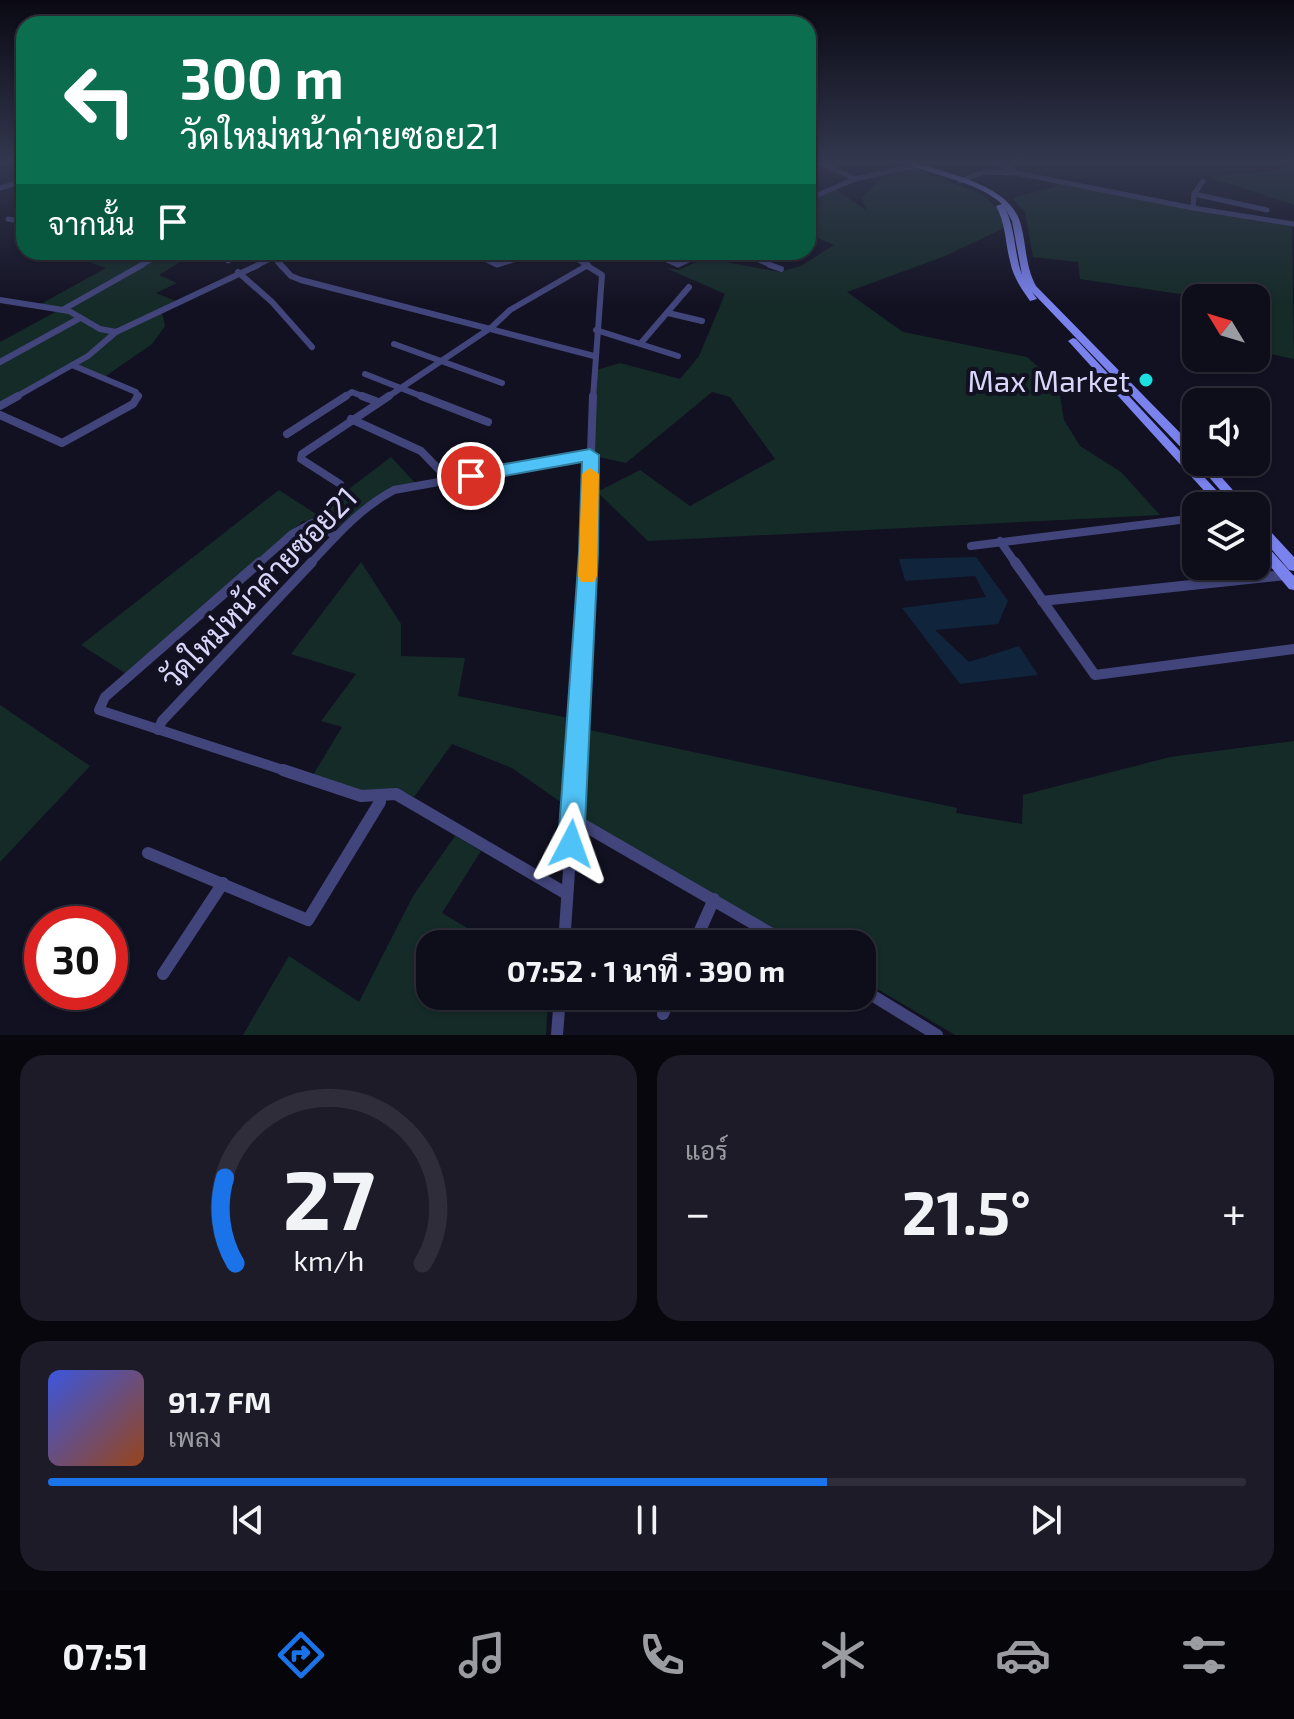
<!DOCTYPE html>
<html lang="th">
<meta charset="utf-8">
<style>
:root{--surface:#0e0d1a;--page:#1c1b27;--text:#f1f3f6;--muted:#9b9ca2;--line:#2e2d39;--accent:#1a73e8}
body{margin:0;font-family:"Exo 2",Sarabun,sans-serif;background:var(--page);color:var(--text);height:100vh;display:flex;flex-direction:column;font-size:30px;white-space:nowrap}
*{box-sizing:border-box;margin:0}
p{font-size:26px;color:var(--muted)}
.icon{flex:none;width:44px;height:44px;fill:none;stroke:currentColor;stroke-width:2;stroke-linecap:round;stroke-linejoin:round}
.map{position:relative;height:1035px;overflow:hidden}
.drawer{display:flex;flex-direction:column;gap:20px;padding:20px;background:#08070e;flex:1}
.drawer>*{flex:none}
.hud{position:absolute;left:16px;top:16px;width:800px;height:244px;border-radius:24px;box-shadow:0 2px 6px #0004,0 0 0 2px var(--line);background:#0b6e4f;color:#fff;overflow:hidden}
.needle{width:52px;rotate:308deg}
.fabs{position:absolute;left:1182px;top:284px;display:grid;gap:16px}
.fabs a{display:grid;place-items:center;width:88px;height:88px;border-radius:16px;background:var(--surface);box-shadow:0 2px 6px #0004,0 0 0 2px var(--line);font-size:40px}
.speed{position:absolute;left:24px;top:906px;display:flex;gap:16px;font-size:40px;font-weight:700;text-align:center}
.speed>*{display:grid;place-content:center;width:104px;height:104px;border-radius:50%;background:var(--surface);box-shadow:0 2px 6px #0004,0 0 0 2px var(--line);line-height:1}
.speed .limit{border:12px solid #d22;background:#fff;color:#111}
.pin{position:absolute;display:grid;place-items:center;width:68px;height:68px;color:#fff;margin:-34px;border:4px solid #fff;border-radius:50%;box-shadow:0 2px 8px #0007}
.me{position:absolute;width:88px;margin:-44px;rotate:4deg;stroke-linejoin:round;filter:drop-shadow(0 0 6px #0008)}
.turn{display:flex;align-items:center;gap:28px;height:168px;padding:0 32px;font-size:36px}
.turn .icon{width:104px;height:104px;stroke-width:2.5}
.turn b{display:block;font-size:56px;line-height:68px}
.then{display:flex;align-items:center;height:76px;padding:0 32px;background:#0003;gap:16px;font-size:30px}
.big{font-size:60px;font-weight:700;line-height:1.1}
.drawer .card{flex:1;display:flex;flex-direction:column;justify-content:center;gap:12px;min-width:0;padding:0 28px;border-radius:24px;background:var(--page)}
.drawer .dial{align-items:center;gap:0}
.dial svg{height:208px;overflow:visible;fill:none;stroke:var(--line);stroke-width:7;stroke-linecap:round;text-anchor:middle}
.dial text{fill:var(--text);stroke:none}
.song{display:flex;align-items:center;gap:24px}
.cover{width:96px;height:96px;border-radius:12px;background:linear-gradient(135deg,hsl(230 70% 55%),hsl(20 70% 35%))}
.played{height:8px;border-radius:4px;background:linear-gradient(90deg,var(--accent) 65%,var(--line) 65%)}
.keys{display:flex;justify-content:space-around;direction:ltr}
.heat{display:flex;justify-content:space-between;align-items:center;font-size:44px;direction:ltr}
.drawer .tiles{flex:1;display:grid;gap:20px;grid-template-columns:1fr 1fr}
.card:last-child{grid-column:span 2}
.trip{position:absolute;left:416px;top:930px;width:460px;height:80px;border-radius:24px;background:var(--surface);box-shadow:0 2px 6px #0004,0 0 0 2px var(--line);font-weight:700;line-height:80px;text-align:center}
.dock{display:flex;height:128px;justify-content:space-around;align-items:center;background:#06050a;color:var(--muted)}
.dock .icon{width:56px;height:56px}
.dock .on{color:var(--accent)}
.dock b{font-size:36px;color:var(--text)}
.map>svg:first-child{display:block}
.green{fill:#152b28}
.water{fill:#10243c}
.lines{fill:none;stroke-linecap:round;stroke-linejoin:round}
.minor-far4{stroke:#42457b;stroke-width:5}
.minor-far3{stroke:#42457b;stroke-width:6}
.minor-far2{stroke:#42457b;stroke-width:8}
.minor-far1{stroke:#42457b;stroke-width:10}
.minor{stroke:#42457b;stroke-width:12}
.secondary{fill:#7a82ee;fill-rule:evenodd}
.route{fill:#4fc3f7;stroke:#337fa1;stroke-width:2}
.slow{fill:#f59e0b}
.poi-dot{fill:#1ddfe0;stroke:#121122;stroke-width:3}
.labels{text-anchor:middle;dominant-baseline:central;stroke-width:8;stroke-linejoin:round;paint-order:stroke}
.poi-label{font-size:30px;fill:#d8d7fa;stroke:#121122;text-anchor:end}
.street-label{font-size:30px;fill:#d8d7fa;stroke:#121122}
</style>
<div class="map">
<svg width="1294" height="1035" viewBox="0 0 1294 1035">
<rect width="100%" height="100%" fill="#121122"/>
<g class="green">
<path d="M1294,164V205L1208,177L1267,172Z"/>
<path d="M916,169L982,194L1002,213L1004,228L945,256L847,292L903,332L1027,357L1058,384L1064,420L1080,446L1121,472L1160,515L648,541L597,492L640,470L690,506L775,459L730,397L712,392L626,463L590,455L593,371L620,363L680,379L699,356L725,294L666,268L679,270L705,258L779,272L801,266L834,245L808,234V199L832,187L867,211L861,198L881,178Z"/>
<path d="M1057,181L1292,224L1294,359L1260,352L1256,345V298H1207L1080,279L1078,262L1033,257L1025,212L1012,198L1054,187Z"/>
<path d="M113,252H196L159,275L177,283L156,293L178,302L162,312L165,326L152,344L103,378L72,365L0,406V342L59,310L39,305L106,268L91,263Z"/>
<path d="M391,457L416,484C375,491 364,505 334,531L314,521H303L125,673L81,645L279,490L316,514Z"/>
<path d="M361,562L401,624V656L465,658L458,696L569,718L562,803L512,768L452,744L414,797L399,790L360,792L313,775L342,727L321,721L356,674L291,654Z"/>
<path d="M0,705L90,766L0,862Z"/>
<path d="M580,728L957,808L956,813L1022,824L1023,795L1170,757L1294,741V1035H955L862,980V944H798L573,819Z"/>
<path d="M455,836L481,851L442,913L494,944H430V996H548L546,1035H243L289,956L359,1002L413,896Z"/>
</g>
<path class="water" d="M976,557L1008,601L998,624L935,630L969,662L1019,646L1038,675L960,684L902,608L986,597L975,576L905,581L899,559Z"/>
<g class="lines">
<g class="minor-far4">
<path d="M817,161L855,179"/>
<path d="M995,161L1015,172"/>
<path d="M960,181L984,172L1016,173L1193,208L1294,224"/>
<path d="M0,188L24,181"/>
<path d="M1194,194L1267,210"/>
<path d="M808,199L855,179L915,166"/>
<path d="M1193,208L1194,194L1203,181"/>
<path d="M8,219L24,222"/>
<path d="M808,242L814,244"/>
<path d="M269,252L282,267"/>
<path d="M470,252L497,265L538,252"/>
<path d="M567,252L589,267"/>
<path d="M649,252L678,265L706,252"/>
<path d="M740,252L775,267"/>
<path d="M791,252L802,257"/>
<path d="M104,257L113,252"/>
<path d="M228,261L245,252"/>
<path d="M138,267L164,252"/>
<path d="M254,267L272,258"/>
<path d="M585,267L588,265"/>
</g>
<g class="minor-far3">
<path d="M281,265L291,276L301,280L594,356"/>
<path d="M586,265L602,275L593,398"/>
<path d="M770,265L781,269"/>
<path d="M238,272L272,302L312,347"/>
<path d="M0,300L69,311L100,329L116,332L258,265"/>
<path d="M64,309L142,265"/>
<path d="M668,313L702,321"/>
<path d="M596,330L678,356"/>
<path d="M641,343L689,287"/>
<path d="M394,344L502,383"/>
<path d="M0,362L80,318"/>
<path d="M72,365L136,392L137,398"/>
<path d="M365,374L426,398"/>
<path d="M14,398L88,356L116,332"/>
<path d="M343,398L352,392L367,398"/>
<path d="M386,398L492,327L510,310L588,265"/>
</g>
<g class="minor-far2">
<path d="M362,396L378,402"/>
<path d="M421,396L488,422"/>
<path d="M0,406L18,396"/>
<path d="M0,415L62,443L133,404L138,396"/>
<path d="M351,419L421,451L449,480"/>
<path d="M287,434L346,396"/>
<path d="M340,484L301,459L302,454L389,396"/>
<path d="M1000,541L1016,564"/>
<path d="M971,546L1196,518"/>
<path d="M258,564L292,534L312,523L336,536"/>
<path d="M310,564C336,536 360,508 394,490L590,455"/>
<path d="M587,564L593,396"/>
</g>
<g class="minor-far1">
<path d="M260,562L105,697L99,710L289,772"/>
<path d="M1015,562L1095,675L1294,649"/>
<path d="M1042,601L1285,575"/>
<path d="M158,730L162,721L312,562"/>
<path d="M576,772L587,562"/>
</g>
<g class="minor">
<path d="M283,770L361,796L396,794L567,894"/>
<path d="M573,819L789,944"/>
<path d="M148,853L308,920L380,802V796"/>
<path d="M564,944L576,770"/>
<path d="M694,944L714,899"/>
<path d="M163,974L223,883"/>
<path d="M862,989L937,1035"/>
<path d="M663,1014L671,996"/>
<path d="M557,1035L560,996"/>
</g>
<g class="secondary">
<path d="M901,161H911C944,173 1005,183 1019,219C1027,241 1024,264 1036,286L1196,449V460L1192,459L1032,292L1037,299L1030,301C1021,288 1013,277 1010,261C1005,242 1006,224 996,206L1002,204C974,179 933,177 901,161ZM1004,206L1012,221L1022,275C1014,253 1016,228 1004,206Z"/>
<path d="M1073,338L1076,339L1231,506H1218L1070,343L1068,341Z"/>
<path d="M1196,462H1208L1247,506H1234Z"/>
<path d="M1256,519L1260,520L1294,557V571L1289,570L1256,531Z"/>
<path d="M1256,536L1260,538L1294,576V590L1289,589L1256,549Z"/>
</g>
</g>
<linearGradient id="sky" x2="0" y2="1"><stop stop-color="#0a0913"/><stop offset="0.53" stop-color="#33384f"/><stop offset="1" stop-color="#33384f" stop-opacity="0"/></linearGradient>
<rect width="1294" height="306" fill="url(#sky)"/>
<path class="route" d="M590,449L599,455L598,553L584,844L580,853L571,857L562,853L558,844L579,553L582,462L471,482L463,476L471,470Z"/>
<path class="slow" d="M590,468L599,474L597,576L594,582H581L578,576L582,474Z"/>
<circle class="poi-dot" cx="1146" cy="380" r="8"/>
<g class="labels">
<g class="poi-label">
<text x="1130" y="380">Max Market</text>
</g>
<g class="street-label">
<text transform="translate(258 587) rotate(-46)">วัดใหม่หน้าค่ายซอย21</text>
</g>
</g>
</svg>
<div class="fabs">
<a><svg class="needle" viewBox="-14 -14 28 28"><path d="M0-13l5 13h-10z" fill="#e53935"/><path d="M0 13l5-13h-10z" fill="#9b9ca2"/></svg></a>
<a><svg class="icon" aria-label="sound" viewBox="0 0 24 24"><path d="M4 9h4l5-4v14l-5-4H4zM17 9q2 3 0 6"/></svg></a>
<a><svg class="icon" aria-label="layers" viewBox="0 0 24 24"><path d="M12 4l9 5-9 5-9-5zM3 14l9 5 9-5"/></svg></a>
</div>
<div class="speed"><div class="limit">30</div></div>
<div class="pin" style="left:471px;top:476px;background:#d93025"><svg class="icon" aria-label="arrive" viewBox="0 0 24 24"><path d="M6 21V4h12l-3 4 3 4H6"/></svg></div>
<svg class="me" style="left:571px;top:844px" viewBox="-20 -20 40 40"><path d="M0-17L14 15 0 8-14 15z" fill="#4fc3f7" stroke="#fff" stroke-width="4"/></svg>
<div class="trip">07:52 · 1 นาที · 390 m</div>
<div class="hud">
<div class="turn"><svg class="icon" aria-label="left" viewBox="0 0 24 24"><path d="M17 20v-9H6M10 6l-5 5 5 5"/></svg><div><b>300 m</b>วัดใหม่หน้าค่ายซอย21</div></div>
<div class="then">จากนั้น<svg class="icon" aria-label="arrive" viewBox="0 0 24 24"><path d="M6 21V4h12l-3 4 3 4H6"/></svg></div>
</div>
</div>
<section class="drawer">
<div class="tiles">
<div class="card dial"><svg viewBox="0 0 100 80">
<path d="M14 69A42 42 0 1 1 86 69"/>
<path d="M14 69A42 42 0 0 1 10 36" stroke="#1a73e8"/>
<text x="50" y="56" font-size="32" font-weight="700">27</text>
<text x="50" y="72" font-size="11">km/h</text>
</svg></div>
<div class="card"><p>แอร์</p>
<div class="heat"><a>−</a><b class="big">21.5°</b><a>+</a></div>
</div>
<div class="card">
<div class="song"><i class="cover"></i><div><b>91.7 FM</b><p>เพลง</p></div></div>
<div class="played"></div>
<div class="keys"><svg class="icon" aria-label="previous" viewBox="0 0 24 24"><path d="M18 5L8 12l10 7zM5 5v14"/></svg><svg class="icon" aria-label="pause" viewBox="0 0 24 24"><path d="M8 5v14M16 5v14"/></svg><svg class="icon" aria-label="next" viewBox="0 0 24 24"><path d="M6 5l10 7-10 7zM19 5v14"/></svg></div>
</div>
</div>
</section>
<nav class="dock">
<b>07:51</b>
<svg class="icon on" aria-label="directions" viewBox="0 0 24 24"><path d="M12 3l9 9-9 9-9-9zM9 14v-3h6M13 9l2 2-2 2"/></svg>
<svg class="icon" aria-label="music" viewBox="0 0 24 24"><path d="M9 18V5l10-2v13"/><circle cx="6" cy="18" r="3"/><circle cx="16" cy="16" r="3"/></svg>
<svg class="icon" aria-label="phone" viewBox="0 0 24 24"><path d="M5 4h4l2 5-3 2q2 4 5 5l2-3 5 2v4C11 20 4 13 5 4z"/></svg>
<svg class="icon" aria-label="climate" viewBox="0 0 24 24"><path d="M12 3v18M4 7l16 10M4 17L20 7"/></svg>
<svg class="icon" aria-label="car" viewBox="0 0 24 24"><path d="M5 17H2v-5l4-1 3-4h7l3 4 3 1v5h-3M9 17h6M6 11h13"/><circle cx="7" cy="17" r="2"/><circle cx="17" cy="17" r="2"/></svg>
<svg class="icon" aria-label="filters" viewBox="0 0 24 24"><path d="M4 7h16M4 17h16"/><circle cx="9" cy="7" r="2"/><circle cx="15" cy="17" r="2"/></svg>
</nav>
